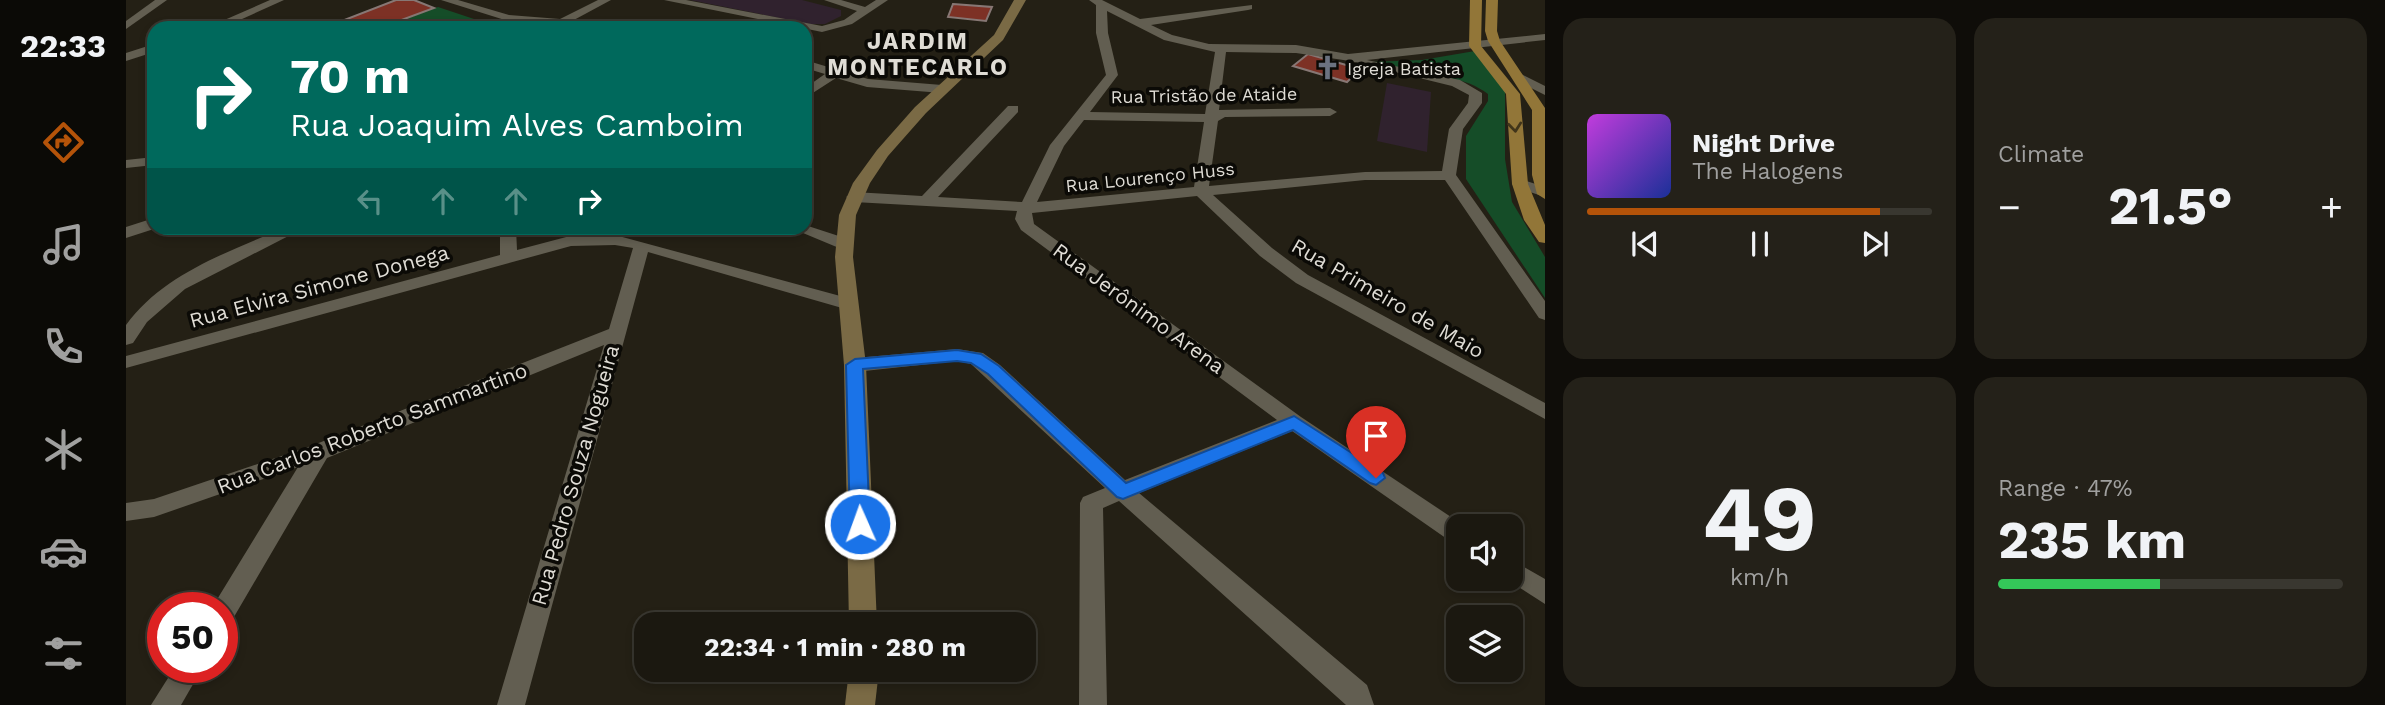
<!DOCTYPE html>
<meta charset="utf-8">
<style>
:root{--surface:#1b1810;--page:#242119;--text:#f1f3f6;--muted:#a0a09f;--line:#393730;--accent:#b45309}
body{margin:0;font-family:"Work Sans",sans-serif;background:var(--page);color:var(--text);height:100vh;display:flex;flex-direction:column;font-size:26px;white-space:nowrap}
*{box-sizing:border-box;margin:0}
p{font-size:23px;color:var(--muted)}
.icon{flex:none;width:38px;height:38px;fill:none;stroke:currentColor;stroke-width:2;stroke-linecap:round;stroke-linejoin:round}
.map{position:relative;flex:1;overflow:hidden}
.panel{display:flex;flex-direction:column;gap:18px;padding:18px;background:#0f0d09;width:840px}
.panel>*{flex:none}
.hud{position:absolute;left:21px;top:21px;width:665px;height:214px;border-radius:21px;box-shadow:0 4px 10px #0003,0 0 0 2px var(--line);background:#00695c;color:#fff;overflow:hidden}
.tools{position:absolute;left:1320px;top:514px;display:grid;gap:14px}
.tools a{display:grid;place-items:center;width:77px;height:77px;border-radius:14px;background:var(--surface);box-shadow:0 4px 10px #0003,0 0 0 2px var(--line);font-size:35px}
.speed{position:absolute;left:21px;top:592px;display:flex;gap:14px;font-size:35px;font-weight:700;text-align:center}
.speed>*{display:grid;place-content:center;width:91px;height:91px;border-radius:50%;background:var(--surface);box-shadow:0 4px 10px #0003,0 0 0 2px var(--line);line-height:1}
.speed .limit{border:10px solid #d22;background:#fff;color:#111}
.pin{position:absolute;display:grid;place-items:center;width:60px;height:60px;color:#fff;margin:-72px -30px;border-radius:50% 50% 50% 0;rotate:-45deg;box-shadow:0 0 7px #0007}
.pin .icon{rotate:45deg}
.me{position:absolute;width:77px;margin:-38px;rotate:358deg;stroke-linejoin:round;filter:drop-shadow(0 0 5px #0008)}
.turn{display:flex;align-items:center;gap:24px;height:147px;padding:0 28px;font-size:32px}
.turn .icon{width:91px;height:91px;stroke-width:2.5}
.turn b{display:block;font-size:49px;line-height:60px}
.lanes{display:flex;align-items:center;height:66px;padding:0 28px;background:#0003;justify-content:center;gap:35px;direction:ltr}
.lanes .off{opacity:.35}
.big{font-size:52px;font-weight:700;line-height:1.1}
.panel .tile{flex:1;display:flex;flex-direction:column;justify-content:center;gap:10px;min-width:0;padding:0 24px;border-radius:21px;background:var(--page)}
.panel .dial{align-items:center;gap:0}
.dial b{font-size:91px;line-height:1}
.song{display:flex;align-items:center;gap:21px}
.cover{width:84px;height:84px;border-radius:10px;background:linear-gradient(135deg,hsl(290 70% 55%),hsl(230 70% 35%))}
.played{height:7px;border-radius:4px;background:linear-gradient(90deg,var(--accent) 85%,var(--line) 85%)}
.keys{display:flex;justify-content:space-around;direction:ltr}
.heat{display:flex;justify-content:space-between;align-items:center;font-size:38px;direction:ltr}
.charge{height:10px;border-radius:5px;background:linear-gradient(90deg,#34c759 47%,var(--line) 0)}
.panel .tiles{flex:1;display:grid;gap:18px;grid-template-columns:repeat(2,1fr)}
.trip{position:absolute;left:508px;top:612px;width:402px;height:70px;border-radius:21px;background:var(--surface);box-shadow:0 4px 10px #0003,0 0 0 2px var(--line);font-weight:700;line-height:70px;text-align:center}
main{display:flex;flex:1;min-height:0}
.tabs{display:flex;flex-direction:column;width:126px;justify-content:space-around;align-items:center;background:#0b0a06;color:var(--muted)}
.tabs .icon{width:49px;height:49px}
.tabs .selected{color:var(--accent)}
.tabs b{font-size:32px;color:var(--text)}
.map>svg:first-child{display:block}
.education{fill:#30222e}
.green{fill:#154d28}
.building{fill:#7d3125;stroke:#877774;stroke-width:2}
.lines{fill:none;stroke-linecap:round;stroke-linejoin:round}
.street{fill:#625e51;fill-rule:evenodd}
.secondary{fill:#7a6a45;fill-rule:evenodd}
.primary{fill:#927638;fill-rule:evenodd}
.oneway{stroke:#41351a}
.route{fill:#1a73e8;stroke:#114b97;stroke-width:2}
.labels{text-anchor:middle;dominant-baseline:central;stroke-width:7;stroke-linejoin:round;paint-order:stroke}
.far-poi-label{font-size:18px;fill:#dfdcd5;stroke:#0b0a06;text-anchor:start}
.far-street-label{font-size:18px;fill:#dfdcd5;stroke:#0b0a06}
.street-label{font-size:21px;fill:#dfdcd5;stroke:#0b0a06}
.far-district-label{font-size:23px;font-weight:bold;letter-spacing:2px;fill:#dfdcd5;stroke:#0b0a06}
</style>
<main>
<nav class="tabs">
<b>22:33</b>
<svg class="icon selected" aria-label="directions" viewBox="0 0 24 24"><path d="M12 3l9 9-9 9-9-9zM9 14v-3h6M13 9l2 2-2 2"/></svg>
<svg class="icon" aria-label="music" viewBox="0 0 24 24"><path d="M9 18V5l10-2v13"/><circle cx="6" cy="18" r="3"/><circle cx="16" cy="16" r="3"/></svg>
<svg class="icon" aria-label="phone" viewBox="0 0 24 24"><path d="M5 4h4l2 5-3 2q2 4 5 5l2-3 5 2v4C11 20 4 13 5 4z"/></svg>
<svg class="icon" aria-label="climate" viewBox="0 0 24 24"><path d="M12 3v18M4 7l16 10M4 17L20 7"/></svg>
<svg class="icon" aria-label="car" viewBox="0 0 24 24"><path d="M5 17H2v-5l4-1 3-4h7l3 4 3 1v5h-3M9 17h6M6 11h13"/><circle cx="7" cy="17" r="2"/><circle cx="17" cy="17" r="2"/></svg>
<svg class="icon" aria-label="filters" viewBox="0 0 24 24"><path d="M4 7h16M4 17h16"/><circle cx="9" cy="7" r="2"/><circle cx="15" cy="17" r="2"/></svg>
</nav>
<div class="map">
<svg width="1419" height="705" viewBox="0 0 1419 705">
<rect width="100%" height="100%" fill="#242015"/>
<g class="education">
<path d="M564,0H676L715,10V16L699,24H684Z"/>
<path d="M1261,83L1305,92L1301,152L1251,141Z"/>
</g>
<g class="green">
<path d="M312,7L366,25L360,28H256Z"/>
<path d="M1349,51L1379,91V159L1386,202L1419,257V298L1340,179V136L1362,101V94C1338,76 1315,78 1288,73C1273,71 1258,66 1244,62L1296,60Z"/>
</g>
<g class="building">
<path d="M270,0H288L308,8L254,28H218L221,27L208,24Z"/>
<path d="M827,4L866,7L860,21L822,17Z"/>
<path d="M1182,54L1234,69L1221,82L1167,66Z"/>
</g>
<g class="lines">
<g class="street">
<path d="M29,0H41L0,29V21Z"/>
<path d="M144,0H158L96,28H80Z"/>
<path d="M315,0H332L383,15L434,19L472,0H485L446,21L463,28L382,21Z"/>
<path d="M538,0H560L696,26L718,20L731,11L698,0H715L739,7L750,0H762L726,24L696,32Z"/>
<path d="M963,0H976L1014,19L1126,5V9L1122,10L1025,25L1046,35L1083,44L1170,45L1222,54L1419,34V40L1241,60L1334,80L1356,93V103L1337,129L1330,175L1419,301V320L1413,318L1319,180H1239L1087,195L1146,248L1182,275L1419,403V419L1170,283L1134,256L1071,196L906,213L908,224L1175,417L1340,527H1332V543L1324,541L1166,431L1013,493L1241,685L1248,705H1220L993,501L977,508L981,705H953L954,503L957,497L979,488L845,364L831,361L729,372L719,365L729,358L831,349L857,353L874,365L999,480L1151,420L895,230L889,219L891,211L728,202L720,197L728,192L796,196L882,106H892V112L812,197L896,202L924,145L980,75L970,33V5ZM981,11L1038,40L1089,52L1079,114L964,112L992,75L982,33ZM1100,52L1170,53L1224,61L1326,86L1343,95L1342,103L1323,129L1316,171L1239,172L1083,186L1092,121L1099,117L1204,116L1211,112L1204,108L1093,110ZM958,120L1078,122L1068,187L911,202L938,146Z"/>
<path d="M28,44V52L0,61V53Z"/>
<path d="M679,60L742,79L816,85L822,89L816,93L741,87L710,78L679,98V88L699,74L679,68Z"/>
<path d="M1391,72L1419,86V95L1387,79L1385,76Z"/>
<path d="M28,157V165L0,168V160Z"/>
<path d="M1394,179L1419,187V197L1389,187L1386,184Z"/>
<path d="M28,218V228H31L0,238V227Z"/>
<path d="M679,225L725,240L727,244L719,249L713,248L665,228H679Z"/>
<path d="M158,228H178L59,289L21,322L7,343L0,345V325C37,274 102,252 158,228Z"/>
<path d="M374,228H390L391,250L444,236L489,235L729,300L732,304L723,310L522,252L399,705H371L478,345L201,458L105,622L96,625V607L87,606L172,467L28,517L0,521V503L28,499L185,446L483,329L507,248L489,245L445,246L0,368V356L374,255Z"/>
<path d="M1384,559L1419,579V604L1380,579H1384Z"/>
<path d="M49,667H77L55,705H25Z"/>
</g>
<g class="secondary">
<path d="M888,0H900L877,40L800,113L762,156L744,183L730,215L727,257L740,365L751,625H723L718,365L709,257L713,215L727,183L751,150L789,107L868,35Z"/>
<path d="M723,670H753L749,705H719Z"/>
</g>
<g class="primary">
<path d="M1344,0H1356L1355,46L1394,94L1402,184L1419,225V243L1413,242L1398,220L1386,184L1380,94L1343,46Z"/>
<path d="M1360,0H1372L1371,31L1374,41L1419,108V199L1411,194L1406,175V110L1362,41L1359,31Z"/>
</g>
</g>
<defs><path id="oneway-chevron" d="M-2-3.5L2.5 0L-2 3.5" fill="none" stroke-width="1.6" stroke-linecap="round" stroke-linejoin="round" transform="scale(1.75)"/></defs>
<use class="oneway" href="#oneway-chevron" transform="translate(1389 127) rotate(84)"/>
<path class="route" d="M831,350L855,354L873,366L1000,483L1168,416L1257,473L1259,478L1250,485L1244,483L1167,430L997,499L991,497L862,374L845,363L831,361L737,369L744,524L741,529H727L724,524L720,365L729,359Z"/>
<defs>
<symbol id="church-bare" viewBox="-9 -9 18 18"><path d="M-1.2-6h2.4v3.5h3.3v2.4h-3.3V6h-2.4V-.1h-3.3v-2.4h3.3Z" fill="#6b7280" stroke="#0b0a06" stroke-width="2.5" paint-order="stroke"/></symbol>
</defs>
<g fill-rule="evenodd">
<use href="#church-bare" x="1184" y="50" width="35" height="35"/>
</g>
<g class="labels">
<g class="far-poi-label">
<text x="1221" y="68">Igreja Batista</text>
</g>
<g class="far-street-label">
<text transform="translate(1078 95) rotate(-1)">Rua Tristão de Ataide</text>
<text transform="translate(1024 177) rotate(-6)">Rua Lourenço Huss</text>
</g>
<g class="street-label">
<text transform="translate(193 286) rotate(-15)">Rua Elvira Simone Donega</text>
<text transform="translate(1262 298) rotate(30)">Rua Primeiro de Maio</text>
<text transform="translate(1013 308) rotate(36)">Rua Jerônimo Arena</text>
<text transform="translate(246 428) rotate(-21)">Rua Carlos Roberto Sammartino</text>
<text transform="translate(449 475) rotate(-74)">Rua Pedro Souza Nogueira</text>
</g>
<g class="far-district-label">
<text x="792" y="41">JARDIM<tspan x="792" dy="26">MONTECARLO</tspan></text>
</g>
</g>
</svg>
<div class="tools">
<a><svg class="icon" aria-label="sound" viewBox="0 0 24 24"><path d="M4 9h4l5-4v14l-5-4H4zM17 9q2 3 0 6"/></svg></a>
<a><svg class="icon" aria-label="layers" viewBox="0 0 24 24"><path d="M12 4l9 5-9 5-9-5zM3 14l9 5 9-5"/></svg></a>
</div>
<div class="speed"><div class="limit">50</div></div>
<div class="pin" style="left:1250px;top:478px;background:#d93025"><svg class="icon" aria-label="arrive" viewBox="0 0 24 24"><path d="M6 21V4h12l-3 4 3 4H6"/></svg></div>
<svg class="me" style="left:734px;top:524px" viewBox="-20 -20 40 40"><circle r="17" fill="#1a73e8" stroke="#fff" stroke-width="3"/><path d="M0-11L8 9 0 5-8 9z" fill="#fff"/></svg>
<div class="trip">22:34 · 1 min · 280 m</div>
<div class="hud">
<div class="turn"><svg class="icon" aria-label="right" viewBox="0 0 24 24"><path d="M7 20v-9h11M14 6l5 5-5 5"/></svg><div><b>70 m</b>Rua Joaquim Alves Camboim</div></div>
<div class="lanes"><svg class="icon off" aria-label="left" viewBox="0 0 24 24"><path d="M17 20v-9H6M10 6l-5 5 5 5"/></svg><svg class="icon off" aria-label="ahead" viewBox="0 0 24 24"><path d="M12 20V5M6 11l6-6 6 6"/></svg><svg class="icon off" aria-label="ahead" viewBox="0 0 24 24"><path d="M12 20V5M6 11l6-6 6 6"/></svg><svg class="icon" aria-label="right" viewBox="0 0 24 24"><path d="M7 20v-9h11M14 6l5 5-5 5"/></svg></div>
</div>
</div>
<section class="panel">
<div class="tiles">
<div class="tile">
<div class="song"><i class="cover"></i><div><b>Night Drive</b><p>The Halogens</p></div></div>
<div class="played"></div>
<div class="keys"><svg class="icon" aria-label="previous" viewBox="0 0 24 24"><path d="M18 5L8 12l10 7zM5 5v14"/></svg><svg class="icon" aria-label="pause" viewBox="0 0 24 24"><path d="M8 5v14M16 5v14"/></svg><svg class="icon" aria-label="next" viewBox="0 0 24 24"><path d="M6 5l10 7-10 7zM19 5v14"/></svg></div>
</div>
<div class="tile"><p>Climate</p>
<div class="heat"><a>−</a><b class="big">21.5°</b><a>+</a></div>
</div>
<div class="tile dial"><b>49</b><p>km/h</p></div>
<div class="tile"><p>Range · 47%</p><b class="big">235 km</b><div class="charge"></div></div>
</div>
</section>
</main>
